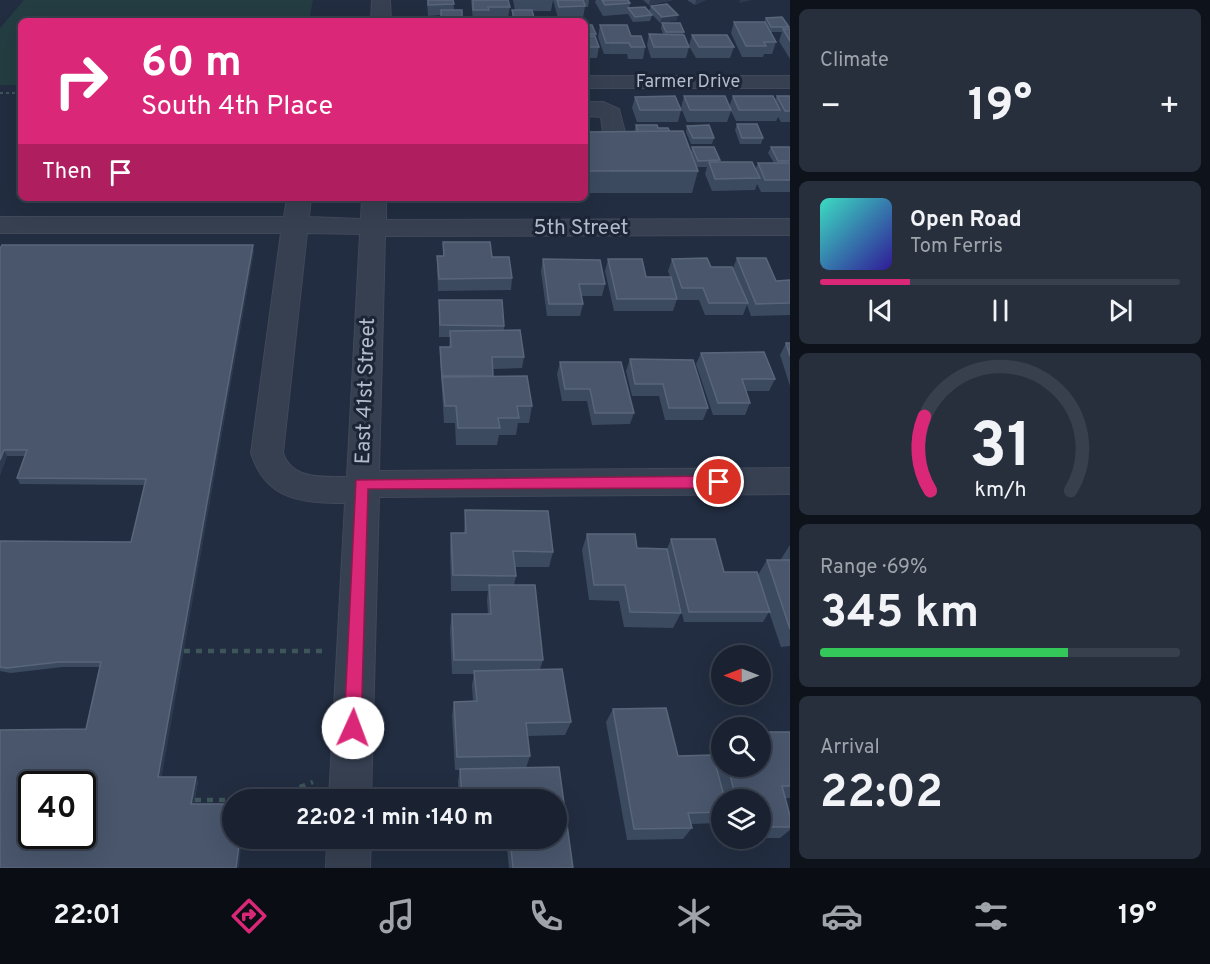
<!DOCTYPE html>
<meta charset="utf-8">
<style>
:root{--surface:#1a2231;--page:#272f3d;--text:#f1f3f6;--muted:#9fa4ab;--line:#383f4d;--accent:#db2777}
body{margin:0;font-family:Overpass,sans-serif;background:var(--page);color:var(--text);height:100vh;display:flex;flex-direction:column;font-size:22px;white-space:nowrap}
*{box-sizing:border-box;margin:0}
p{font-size:20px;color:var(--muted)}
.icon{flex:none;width:33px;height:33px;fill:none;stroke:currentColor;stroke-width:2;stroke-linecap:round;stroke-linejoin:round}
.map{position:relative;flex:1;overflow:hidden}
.panel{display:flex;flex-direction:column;gap:9px;padding:9px;background:#0e131b;width:420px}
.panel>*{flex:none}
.top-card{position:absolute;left:18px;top:18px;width:570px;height:183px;border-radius:9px;box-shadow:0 6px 24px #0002,0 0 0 2px var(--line);background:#db2777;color:#fff;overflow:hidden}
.needle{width:39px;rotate:270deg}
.tools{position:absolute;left:711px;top:645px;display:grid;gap:12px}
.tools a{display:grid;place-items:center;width:60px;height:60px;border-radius:50%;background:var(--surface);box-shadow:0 6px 24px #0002,0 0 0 2px var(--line);font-size:30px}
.speed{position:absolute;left:18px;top:771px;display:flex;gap:12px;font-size:30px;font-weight:700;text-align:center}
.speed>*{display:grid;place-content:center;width:78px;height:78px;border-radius:50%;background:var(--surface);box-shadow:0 6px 24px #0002,0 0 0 2px var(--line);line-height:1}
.speed .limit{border:3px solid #111;border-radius:9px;background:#fff;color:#111}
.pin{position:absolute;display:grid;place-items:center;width:51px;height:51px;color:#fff;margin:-26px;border:3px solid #fff;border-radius:50%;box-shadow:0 2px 6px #0007}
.me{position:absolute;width:66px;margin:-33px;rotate:2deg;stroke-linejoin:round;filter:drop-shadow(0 0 4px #0008)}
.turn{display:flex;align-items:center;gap:21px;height:126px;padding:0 24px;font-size:27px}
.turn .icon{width:78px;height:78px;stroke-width:2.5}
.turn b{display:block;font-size:42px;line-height:51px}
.then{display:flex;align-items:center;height:57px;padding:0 24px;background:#0003;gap:12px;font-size:22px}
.big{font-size:45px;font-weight:700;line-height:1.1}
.panel .widget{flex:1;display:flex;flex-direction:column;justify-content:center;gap:9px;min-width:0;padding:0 21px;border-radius:9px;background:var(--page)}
.panel .dial{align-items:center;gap:0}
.dial svg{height:156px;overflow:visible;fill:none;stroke:var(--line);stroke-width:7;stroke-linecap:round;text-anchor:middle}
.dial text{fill:var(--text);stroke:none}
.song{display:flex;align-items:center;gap:18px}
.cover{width:72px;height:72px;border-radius:9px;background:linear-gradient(135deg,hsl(170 70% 55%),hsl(250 70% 35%))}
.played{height:6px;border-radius:3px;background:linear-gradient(90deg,var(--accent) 25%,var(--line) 25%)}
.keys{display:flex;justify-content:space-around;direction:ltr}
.heat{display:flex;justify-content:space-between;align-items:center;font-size:33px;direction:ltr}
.charge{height:9px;border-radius:4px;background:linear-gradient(90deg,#34c759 69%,var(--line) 0)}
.trip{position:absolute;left:222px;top:789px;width:345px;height:60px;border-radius:30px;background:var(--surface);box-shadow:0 6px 24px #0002,0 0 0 2px var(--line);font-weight:700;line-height:60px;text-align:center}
.menu{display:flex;height:96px;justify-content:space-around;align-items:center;background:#0a0e14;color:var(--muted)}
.menu .icon{width:42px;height:42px}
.menu .active{color:var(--accent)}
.menu b{font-size:27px;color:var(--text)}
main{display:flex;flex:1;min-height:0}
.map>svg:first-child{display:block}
.green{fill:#243d42}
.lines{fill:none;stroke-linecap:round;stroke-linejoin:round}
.minor-casing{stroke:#40495a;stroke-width:2}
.path-far1{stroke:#3d565a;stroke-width:2;stroke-dasharray:3 3;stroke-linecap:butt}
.path{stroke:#3d565a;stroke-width:4.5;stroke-dasharray:6 6;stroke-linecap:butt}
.minor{fill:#364051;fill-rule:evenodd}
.wall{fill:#3c4a60}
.shaded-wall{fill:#2c394f}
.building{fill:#49566c;stroke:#59667a;stroke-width:1.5;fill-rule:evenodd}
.route{fill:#db2777;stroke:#8e194d;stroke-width:1.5}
.labels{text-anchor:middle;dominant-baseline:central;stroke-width:6;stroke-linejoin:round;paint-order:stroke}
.far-street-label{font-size:18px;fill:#b3bbcb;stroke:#1b2536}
.street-label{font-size:21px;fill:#b3bbcb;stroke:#1b2536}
</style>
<main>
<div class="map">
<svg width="790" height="868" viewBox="0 0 790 868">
<rect width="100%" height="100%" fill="#222d41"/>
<path class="green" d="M24,0H313L309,21H21V85H0V28Z"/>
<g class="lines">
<defs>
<g id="minor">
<path d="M372,0H390L391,21H371Z"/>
<rect x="585" y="76" width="205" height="12"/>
<path d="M585,102H603L619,109L626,136C618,148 599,147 585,147V133H603L601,117L585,116Z"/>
<path d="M287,198H311L309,217L361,219L362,198H386V220L790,219V235L385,236L379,471L790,468V494L379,497L371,800H329L345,503C301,503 266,500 251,453L281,233H0V217H284ZM307,233L360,234L347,477C323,477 292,480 283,453Z"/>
<path d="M327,838H371L370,868H326Z"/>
</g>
</defs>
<use href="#minor" class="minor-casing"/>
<path class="path-far1" d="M0,93H21"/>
<g class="path">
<path d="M184,651H322"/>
<path d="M195,800H232"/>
<path d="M266,800L313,782"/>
</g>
<use href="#minor" class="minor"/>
</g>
<g class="wall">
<path d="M427,0H453L454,10H462V21H430L441,20V15L428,16Z"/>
<path d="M471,0H508L510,7L508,18H488V21H473Z"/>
<path d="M513,0H553L551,11H533L534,21H513L512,16V10H515Z"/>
<path d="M553,0H589L588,7H585L583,17L558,18Z"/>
<path d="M596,0H628L630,3L629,8L652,15L650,21L633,22L628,14L603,16L595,2Z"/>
<path d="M643,0H673L649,5Z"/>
<path d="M687,0H706L695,5Z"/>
<path d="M651,6L677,20L660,23L649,11Z"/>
<path d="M766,18L789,27L788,29H790V59L779,41L782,32H770L776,42L772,54H764L763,57H742L731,33L734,22H764Z"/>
<path d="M662,23L684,32L683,35L689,47L686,58H651L647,45L649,34H663L661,28Z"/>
<path d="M585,25L596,34L595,37L599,47L597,58H585Z"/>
<path d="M600,25L631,36L645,47L643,59H628L627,54H604L598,37Z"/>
<path d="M692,35L734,47L730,58H696L689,46Z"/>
<path d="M684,96L729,107L733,96L775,100L777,96H790V122H781L778,117L776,121H736L731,111L727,122H687L681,108Z"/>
<path d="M635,97L681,110L678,122H637L632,108Z"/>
<path d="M737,124L763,138L761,144H740L735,130Z"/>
<path d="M636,125L658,128L670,132L691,152L692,147L720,160L719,162L755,170L758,163H774L768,153L771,147H790V192H761L757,184L755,190L712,191L705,174L707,167H697L698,171L692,193H585V132H634Z"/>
<path d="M687,126L714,138L712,144H691L686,132Z"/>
<path d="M443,242L492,257L512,278L511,290L438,291L437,268V256H443Z"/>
<path d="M0,249L254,251L161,777L198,781L194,804L86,729L100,667H62L11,673L0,671V541L131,542L144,485L20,484L17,478L25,456H7L0,475Z"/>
<path d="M737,258L776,281L790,280V315L751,316L747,305L743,315H705L699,300H678L674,287L677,299L673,311H614L605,271L608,259L646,277H670L668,271L672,259L711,267L733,268Z"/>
<path d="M543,259L605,284L602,296H581L583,304L580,316H547L541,271Z"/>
<path d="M439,300L504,326V331L524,357L522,368L493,369V377L532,406L529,423H518L516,435H499L497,445H456L455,423H444L440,359V347H449L450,337H439Z"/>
<path d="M786,343H790V386L780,355Z"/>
<path d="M701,353L775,379L769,391H746L750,403L745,415H713L696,364Z"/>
<path d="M630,359L708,408L703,420H665L659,396H632L626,371Z"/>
<path d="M560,362L634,413L630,424L592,425L587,401H562L557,374Z"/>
<path d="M465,510L548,511L553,552L549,567H515L516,576L514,585H535L543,660L540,669H562L571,722L565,735L527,736L530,756L526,768L559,767L573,868H509L506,838H556V800H459L458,781L460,770H455L452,715L454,702H473L472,685L474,674H452L450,629L452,614H488L487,600L488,591H451L450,548L451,533H464Z"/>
<path d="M587,534L637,548L667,549L671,539L724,572L758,575L767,560H782L781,559L790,545V646L781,647L769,612L763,622H684L675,584L681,613L673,628L624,627L619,601L589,600L582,550Z"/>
<path d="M613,709L678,756L713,755L711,744L720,731H722V766H760L790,732V798H785L790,816V830L780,838H760V800H722V819L718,823L691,824L692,828L683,839L627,840L606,722Z"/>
</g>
<g class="shaded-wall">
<path d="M650,0H673L649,5Z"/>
<path d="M696,0H706L695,5Z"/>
<path d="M740,0H752L739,3Z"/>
<path d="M678,15L677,20L660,23L662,17Z"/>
<path d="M253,245L254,251L161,781L158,777Z"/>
<path d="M4,450L7,456L0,475V460Z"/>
<path d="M196,777L198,781L193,808L191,804Z"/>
<path d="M240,838H242L239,868H236Z"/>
</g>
<g class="building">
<path d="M428,0H453L454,4L428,5Z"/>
<path d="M473,0H508L510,7H488L489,10H473Z"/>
<path d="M557,0H583L585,6L559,7Z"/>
<path d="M602,0H628L630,3L605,5Z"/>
<path d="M667,4L678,15L662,17L651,6Z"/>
<path d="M645,7L652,15L635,17L628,8Z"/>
<rect x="441" y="10" width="21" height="8"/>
<path d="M512,10H532L534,18H514Z"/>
<path d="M782,17L789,27H771L766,18Z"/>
<path d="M430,20H454V21H431Z"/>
<path d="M734,22H765L776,42H764L766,46H746Z"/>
<path d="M662,23H680L684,32H666Z"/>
<path d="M585,25H592L596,34H585Z"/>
<path d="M600,25H627L631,36H641L645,47H631L629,43H606Z"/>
<path d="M783,29H790V41Z"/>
<path d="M649,34L684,35L689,47H654Z"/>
<path d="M692,35H727L734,47H699Z"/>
<path d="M585,36H595L599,47H585Z"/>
<path d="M675,96L681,110H640L635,97Z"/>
<path d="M684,96H725L731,110H690Z"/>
<path d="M733,96H773L780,110H739Z"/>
<path d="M777,96H790V111H785Z"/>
<path d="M737,124H757L763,138H742Z"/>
<path d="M636,125H657L658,128H668L670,132H638Z"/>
<path d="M709,125L714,138H693L687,126Z"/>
<path d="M683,131L698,171H585V132Z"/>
<path d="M692,147H714L720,160L698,161Z"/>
<path d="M771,147H790V161H778Z"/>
<path d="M709,162H752L760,178L715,179Z"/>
<path d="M758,163H790V180H765Z"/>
<path d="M443,242H490L492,257H509L512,278L439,279L437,256H444Z"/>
<path d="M2,245H253L158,777H196L191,804H232V838H240L236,868H0V730L86,729L101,662H59L7,668L0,667V541L131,542L146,479L17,478L27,450H4L0,460V249ZM32,784H82V836H32Z"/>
<path d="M707,258L711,267H732L748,303H709L703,288H682L672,259Z"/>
<path d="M737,258H766L776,281L790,280V303L756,304Z"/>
<path d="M543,259L600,260L605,284H579L583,304H549Z"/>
<path d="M608,259H642L646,277H671L677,299H617Z"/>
<path d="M439,300H502L504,326L440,325Z"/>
<path d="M520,330L524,357H492L493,376H442L440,347H451L450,331Z"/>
<path d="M786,343H790V356Z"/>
<path d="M764,352L775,379H742L750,403H718L701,353Z"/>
<path d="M630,359L693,360L708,408H669L663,384H635Z"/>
<path d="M560,362H621L634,413H595L590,389H565Z"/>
<path d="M527,376L532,406H517L519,418H498L500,428H458L456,406H445L442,377Z"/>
<path d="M465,510L548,511L553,552L513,551L516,576L453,575L451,533H466Z"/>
<path d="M587,534H635L637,548L667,549L681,613L630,612L625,585H594Z"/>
<path d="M671,539H715L724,572H757L770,612H689Z"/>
<path d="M767,560H790V629Z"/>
<path d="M489,585H535L543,660H454L452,614H491Z"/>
<path d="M562,669L571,722L526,723L530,756L457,757L454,702L477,701L474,671Z"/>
<path d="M666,708L678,756L713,755L725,800H722V812L688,813L692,828L634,829L613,709Z"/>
<path d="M760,732H790V786H782L790,816V827H760V800H736L728,766H760Z"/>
<path d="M559,767L573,868H513L510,838H556V800H462L460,769Z"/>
</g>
<path class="route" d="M719,476L726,482L719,488L368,489L361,728L359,734L353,737L346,734L344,728L356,480Z"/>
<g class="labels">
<g class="far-street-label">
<text x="688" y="82">Farmer Drive</text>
</g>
<g class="street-label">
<text x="581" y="228">5th Street</text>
<text transform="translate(366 391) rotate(-88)">East 41st Street</text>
</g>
</g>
</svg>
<div class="tools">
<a><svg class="needle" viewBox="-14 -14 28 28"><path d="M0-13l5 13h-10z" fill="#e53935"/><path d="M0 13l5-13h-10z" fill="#9fa4ab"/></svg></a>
<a><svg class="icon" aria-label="search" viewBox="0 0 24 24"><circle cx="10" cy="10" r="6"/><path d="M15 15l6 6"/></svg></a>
<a><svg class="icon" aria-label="layers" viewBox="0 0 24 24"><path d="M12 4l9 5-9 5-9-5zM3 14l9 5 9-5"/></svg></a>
</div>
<div class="speed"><div class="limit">40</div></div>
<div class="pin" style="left:719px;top:482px;background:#d93025"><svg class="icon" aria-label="arrive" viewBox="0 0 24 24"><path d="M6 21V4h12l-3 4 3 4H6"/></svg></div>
<svg class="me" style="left:353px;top:728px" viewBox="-20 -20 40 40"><circle r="19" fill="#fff"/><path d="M0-13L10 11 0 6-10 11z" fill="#db2777"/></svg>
<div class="trip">22:02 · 1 min · 140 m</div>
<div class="top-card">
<div class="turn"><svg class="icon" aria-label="right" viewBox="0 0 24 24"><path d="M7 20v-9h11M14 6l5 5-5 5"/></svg><div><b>60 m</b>South 4th Place</div></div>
<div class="then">Then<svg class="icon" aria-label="arrive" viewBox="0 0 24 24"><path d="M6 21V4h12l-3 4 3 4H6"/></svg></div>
</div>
</div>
<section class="panel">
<div class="widget"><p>Climate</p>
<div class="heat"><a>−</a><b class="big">19°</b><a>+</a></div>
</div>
<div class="widget">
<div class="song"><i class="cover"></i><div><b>Open Road</b><p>Tom Ferris</p></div></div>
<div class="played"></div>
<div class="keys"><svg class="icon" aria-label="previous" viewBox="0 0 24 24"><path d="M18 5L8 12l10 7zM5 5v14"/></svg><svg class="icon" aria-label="pause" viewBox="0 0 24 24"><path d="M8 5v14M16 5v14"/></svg><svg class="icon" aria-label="next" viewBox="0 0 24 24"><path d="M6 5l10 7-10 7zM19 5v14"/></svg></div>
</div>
<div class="widget dial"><svg viewBox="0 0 100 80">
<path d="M14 69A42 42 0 1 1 86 69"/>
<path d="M14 69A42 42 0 0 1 11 31" stroke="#db2777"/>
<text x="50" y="56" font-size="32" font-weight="700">31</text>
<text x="50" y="72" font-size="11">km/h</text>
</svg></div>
<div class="widget"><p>Range · 69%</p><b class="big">345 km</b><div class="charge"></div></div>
<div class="widget"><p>Arrival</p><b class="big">22:02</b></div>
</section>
</main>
<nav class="menu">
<b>22:01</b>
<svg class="icon active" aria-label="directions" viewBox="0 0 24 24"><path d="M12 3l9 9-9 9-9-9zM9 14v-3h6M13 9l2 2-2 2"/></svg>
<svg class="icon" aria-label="music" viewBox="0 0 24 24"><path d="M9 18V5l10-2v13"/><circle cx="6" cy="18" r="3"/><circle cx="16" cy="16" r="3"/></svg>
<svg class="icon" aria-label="phone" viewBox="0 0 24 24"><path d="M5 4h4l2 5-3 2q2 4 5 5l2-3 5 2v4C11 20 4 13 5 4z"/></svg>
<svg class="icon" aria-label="climate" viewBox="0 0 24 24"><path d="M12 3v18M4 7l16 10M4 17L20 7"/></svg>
<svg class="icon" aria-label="car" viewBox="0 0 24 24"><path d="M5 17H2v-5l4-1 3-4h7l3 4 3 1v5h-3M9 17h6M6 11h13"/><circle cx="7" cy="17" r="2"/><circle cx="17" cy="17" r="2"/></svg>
<svg class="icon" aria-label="filters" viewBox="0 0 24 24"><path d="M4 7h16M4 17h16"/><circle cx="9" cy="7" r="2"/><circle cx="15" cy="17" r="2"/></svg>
<b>19°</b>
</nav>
